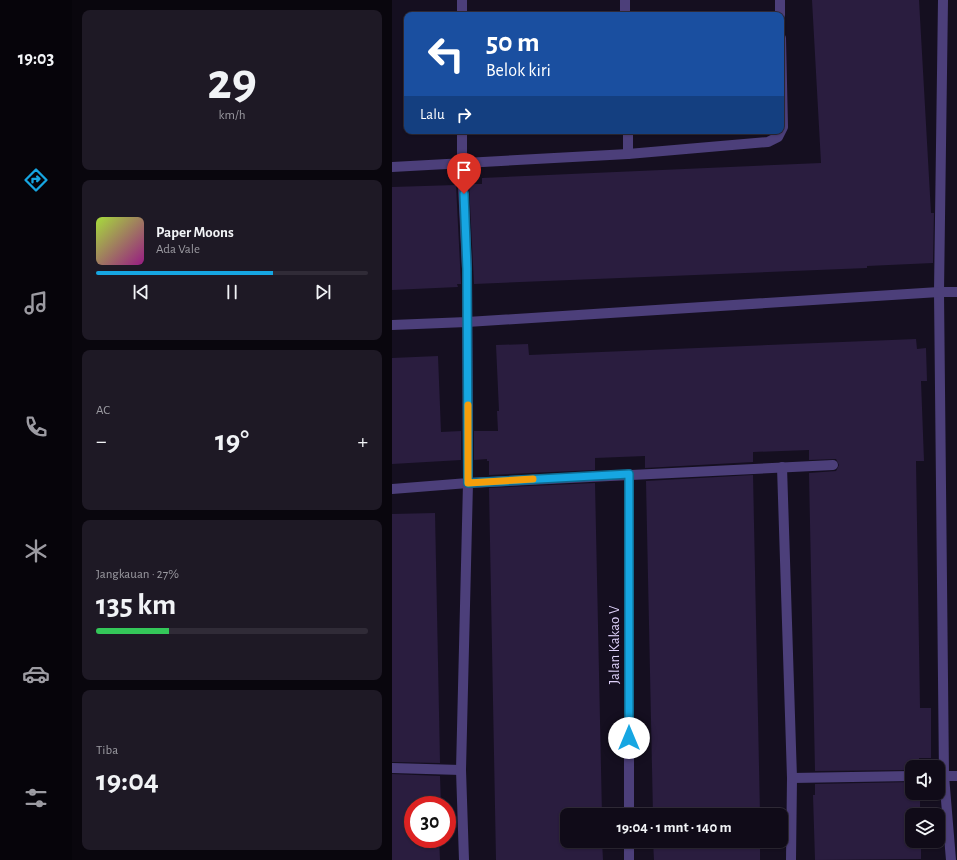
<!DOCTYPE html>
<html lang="id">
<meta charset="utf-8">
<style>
:root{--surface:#100b18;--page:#1e1925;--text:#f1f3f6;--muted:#9c9ba2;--line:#302b37;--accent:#16a6e2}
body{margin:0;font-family:"Alegreya Sans",sans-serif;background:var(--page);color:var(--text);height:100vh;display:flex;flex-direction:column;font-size:15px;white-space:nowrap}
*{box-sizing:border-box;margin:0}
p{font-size:13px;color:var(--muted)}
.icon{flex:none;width:22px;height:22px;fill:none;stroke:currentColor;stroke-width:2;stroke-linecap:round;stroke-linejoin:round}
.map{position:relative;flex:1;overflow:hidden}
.sheet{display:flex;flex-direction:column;gap:10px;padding:10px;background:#09060d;width:320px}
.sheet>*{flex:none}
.guide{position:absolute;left:12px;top:12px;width:380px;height:122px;border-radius:8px;box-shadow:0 1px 3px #0004,0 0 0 1px var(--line);background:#1a4fa0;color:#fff;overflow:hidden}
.fabs{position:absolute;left:513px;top:760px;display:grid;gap:8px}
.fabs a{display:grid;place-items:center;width:40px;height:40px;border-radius:8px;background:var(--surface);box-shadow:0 1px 3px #0004,0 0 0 1px var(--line);font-size:20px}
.speed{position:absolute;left:12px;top:796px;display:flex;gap:8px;font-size:20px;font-weight:700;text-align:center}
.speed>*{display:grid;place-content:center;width:52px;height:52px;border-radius:50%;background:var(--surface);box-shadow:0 1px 3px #0004,0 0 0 1px var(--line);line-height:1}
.speed .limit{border:6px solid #d22;background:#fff;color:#111}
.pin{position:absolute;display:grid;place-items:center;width:34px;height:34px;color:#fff;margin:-41px -17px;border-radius:50% 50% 50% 0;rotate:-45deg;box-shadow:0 0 4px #0007}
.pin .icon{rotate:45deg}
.me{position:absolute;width:44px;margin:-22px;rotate:0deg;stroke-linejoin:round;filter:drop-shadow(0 0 3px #0008)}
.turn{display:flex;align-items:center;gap:14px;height:84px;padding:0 16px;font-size:18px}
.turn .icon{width:52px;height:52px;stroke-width:2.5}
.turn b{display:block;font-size:28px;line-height:34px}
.then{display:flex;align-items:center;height:38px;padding:0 16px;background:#0003;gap:8px;font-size:15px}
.big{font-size:30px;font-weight:600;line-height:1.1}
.sheet .card{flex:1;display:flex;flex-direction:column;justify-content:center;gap:6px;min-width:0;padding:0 14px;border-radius:8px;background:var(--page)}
.sheet .dial{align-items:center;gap:0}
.dial b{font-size:52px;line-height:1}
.song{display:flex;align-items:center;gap:12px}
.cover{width:48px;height:48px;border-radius:6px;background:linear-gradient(135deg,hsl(80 70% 55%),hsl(310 70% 35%))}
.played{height:4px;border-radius:2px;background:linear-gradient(90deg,var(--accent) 65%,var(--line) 65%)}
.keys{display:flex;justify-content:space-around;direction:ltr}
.heat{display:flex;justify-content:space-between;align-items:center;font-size:22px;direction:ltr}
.charge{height:6px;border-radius:3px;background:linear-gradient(90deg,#34c759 27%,var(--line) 0)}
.trip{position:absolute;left:168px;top:808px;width:228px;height:40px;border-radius:8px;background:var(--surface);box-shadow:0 1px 3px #0004,0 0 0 1px var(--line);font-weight:600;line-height:40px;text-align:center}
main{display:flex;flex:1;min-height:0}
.menu{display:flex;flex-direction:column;width:72px;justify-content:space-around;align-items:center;background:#06040a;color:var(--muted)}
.menu .icon{width:28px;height:28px}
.menu .current{color:var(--accent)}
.menu b{font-size:18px;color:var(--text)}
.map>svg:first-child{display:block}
.building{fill:#2a1d3f}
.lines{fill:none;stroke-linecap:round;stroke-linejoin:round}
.street{stroke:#4c3f7a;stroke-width:10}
.route-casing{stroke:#0e6c93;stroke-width:10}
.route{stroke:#16a6e2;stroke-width:7}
.slow{stroke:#f59e0b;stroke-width:7}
.labels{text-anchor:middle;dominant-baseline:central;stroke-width:4;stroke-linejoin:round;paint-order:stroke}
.street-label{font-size:15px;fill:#dfd2fb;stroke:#150f20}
</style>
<main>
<nav class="menu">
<b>19:03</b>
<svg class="icon current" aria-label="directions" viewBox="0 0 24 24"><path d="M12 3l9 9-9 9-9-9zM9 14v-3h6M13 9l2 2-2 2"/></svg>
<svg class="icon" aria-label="music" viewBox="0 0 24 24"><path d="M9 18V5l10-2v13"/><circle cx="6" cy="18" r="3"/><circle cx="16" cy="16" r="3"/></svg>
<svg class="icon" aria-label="phone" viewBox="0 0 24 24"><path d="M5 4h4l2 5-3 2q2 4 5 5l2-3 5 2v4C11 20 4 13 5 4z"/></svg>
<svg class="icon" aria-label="climate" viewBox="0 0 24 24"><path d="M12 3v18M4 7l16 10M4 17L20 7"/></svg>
<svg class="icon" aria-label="car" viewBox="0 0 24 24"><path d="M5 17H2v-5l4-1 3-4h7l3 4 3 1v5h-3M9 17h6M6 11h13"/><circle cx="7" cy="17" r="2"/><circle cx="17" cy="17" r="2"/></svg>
<svg class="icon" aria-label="filters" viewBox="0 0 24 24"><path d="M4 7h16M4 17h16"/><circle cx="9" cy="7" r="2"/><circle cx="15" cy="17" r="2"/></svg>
</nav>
<section class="sheet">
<div class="card dial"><b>29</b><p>km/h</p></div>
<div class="card">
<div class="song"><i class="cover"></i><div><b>Paper Moons</b><p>Ada Vale</p></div></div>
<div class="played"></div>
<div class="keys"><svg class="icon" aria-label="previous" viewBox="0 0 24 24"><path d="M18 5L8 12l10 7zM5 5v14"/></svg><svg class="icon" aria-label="pause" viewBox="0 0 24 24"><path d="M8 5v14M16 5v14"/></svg><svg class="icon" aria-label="next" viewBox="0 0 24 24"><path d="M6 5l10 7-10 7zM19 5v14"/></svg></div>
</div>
<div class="card"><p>AC</p>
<div class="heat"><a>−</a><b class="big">19°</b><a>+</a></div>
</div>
<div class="card"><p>Jangkauan · 27%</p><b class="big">135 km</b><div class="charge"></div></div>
<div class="card"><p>Tiba</p><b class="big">19:04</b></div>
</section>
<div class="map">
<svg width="565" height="860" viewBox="0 0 565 860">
<rect width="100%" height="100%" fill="#150f20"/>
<g class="building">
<path d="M420,0H527L539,213H542L541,263L475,266V268L82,284L77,184H90V178L429,163Z"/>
<path d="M64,185L69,284H65L66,287L0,290V187Z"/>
<path d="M524,339L525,349L534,348L535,381H529L532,461H524L528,708H539V758H527V767H520V770L423,771L417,473L444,471L447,465L444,459L417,460V450L361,452V462L253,468V456L203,458V470L97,475V461H95V459L82,460V431H106L105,411H107L104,345L136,344L137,355Z"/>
<path d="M46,356L49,432L69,431V460L0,464V358Z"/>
<path d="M361,475L368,815H261L254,481Z"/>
<path d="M203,483L210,815H175V841H210L211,860H104L97,488Z"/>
<path d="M43,513L48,763L0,762V514Z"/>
<path d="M0,774L48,776L49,805H21V839H47L48,860H0Z"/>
<path d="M520,782V793H528V815H520V841H529V859L423,860L421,795H423V784Z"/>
<path d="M261,841H368V860H262Z"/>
</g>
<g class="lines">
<g class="street">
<path d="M233,0V15"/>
<path d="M388,0V15"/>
<path d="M551,0L547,292L552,776L559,860"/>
<path d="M70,15V0"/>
<path d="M236,131V154"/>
<path d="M0,167L236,154L376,142L386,137L391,127L389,38"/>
<path d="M0,325L75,322L547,292H565"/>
<path d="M390,467L400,778L399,860"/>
<path d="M237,474V815"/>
<path d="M0,489L76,483L75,269L70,164V131"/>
<path d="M0,768L69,770"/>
<path d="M546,776H565"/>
<path d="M400,778L520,776"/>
<path d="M237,841V860"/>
<path d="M72,860L69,770L76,483L441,465"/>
</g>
</g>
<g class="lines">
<defs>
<path id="route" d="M72,194L75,269L76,483L237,474V738"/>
</defs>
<use href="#route" class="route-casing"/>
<use href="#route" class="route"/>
<path class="slow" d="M76,405V483L141,479"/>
</g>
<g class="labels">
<g class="street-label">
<text transform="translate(222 645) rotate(-90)">Jalan Kakao V</text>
</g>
</g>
</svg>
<div class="fabs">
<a><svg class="icon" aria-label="sound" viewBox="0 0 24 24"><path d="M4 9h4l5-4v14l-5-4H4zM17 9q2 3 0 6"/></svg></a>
<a><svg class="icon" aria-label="layers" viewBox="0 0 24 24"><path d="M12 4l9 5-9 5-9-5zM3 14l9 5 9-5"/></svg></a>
</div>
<div class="speed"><div class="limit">30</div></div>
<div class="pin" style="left:72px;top:194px;background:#d93025"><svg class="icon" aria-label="arrive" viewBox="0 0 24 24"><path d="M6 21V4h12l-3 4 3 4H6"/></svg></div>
<svg class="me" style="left:237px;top:738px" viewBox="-20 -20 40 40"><circle r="19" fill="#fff"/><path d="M0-13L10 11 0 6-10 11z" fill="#16a6e2"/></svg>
<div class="trip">19:04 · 1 mnt · 140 m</div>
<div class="guide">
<div class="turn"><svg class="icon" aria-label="left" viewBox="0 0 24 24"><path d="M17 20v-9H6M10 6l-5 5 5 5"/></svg><div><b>50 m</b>Belok kiri</div></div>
<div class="then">Lalu<svg class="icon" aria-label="right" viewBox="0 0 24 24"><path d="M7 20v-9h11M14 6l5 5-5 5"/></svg></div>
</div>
</div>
</main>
